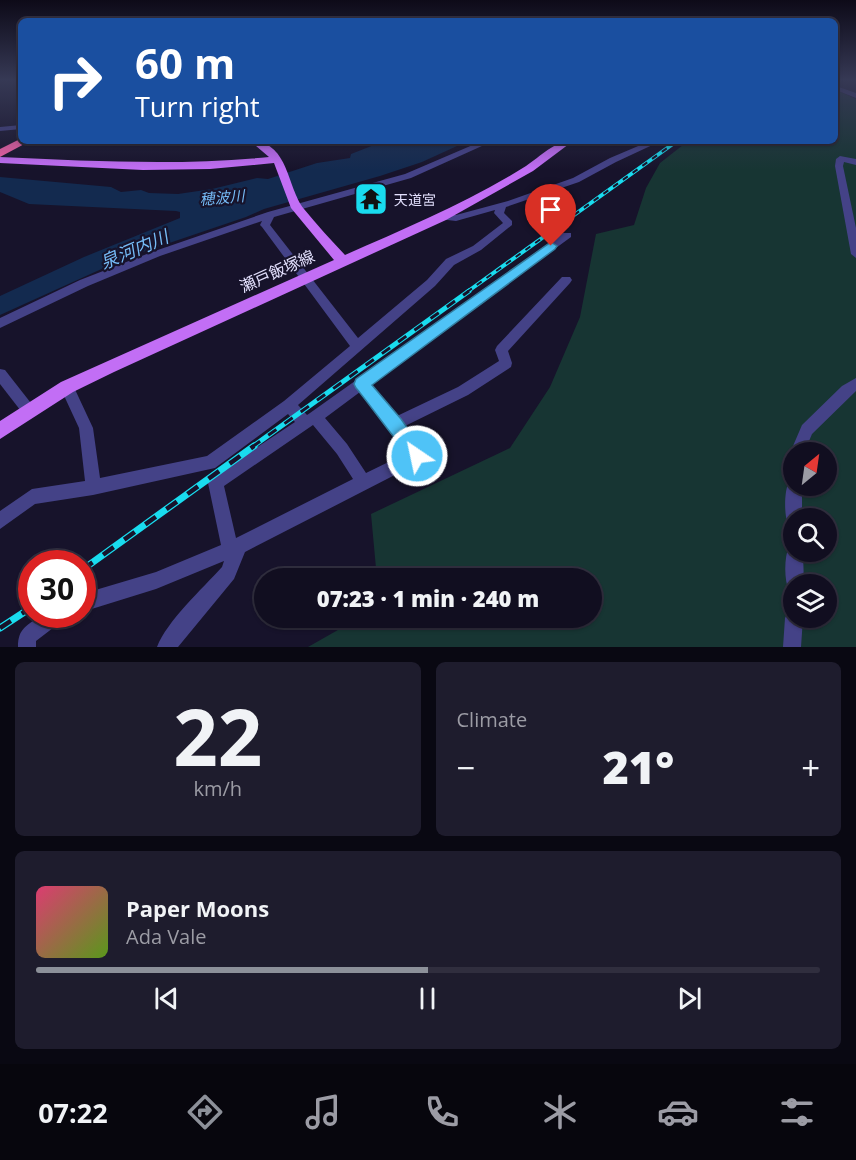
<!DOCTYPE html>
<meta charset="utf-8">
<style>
:root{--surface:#110e20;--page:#1e1c2d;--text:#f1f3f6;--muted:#9c9ca5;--line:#302e3e;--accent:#8c9099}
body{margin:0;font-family:"Open Sans","Noto Sans JP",sans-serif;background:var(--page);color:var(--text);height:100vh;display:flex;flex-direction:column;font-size:22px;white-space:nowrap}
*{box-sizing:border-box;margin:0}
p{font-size:20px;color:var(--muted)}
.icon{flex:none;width:33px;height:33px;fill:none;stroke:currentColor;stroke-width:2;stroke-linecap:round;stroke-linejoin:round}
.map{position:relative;height:647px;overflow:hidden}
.side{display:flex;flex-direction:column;gap:15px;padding:15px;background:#090812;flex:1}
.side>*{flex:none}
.hud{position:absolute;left:18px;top:18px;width:820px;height:126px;border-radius:9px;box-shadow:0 2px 4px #0004,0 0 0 2px var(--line);background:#1a4fa0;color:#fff;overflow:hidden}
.needle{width:39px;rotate:29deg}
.fabs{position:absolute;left:783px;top:442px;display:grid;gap:12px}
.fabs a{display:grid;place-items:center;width:54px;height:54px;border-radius:50%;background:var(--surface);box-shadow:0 2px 4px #0004,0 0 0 2px var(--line);font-size:30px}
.speed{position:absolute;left:18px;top:550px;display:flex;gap:12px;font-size:30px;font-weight:700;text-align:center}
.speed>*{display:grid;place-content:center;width:78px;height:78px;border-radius:50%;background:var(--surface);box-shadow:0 2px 4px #0004,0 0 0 2px var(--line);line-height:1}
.speed .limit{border:9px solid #d22;background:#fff;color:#111}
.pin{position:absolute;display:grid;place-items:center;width:51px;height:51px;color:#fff;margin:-62px -26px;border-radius:50% 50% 50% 0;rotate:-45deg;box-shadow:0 0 6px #0007}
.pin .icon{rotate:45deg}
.me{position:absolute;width:66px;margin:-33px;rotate:326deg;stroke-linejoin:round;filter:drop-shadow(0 0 4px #0008)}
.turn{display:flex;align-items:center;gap:21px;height:126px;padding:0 18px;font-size:27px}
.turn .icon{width:78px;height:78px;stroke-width:2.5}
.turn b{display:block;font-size:42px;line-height:51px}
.big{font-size:45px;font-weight:800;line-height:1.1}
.side .tile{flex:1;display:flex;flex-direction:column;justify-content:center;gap:9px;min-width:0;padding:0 21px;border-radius:9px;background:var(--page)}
.side .dial{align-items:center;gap:0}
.dial b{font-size:78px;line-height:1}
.song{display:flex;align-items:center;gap:18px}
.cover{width:72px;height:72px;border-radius:9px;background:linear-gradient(135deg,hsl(340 70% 55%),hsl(90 70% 35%))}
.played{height:6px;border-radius:3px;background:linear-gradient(90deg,var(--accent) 50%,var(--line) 50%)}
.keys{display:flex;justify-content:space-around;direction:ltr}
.heat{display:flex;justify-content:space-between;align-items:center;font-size:33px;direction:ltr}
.side .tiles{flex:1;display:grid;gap:15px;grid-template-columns:1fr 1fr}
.tile:last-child{grid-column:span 2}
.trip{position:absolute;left:254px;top:568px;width:348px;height:60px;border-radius:30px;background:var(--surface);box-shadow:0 2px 4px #0004,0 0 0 2px var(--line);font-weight:800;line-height:60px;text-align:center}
.menu{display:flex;height:96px;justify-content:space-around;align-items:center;background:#07060d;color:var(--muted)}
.menu .icon{width:42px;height:42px}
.menu .on{color:var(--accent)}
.menu b{font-size:27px;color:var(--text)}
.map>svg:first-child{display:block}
.green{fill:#173533;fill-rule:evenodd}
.water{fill:#132a4f}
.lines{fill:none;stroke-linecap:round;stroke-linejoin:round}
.minor{fill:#444287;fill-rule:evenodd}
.major{fill:#c26ef5;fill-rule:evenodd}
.highway{fill:#f463aa;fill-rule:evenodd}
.rail-far2-casing{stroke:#19dcef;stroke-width:4}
.rail-far1-casing{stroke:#19dcef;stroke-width:5}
.rail-casing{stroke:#19dcef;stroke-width:7}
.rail-far2{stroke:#17132b;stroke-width:2;stroke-dasharray:6;stroke-linecap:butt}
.rail-far1{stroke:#17132b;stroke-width:3;stroke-dasharray:10;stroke-linecap:butt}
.rail{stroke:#17132b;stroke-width:4.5;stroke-dasharray:13;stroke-linecap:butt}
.route{fill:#4fc3f7;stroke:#337fa1;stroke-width:1.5}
.labels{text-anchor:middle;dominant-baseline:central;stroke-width:4.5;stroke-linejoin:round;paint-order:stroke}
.far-poi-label{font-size:14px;fill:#e3e0fd;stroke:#17132b;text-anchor:start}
.far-water-label{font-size:15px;font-style:italic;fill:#75bbf6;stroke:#17132b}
.street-label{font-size:16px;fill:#e3e0fd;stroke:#17132b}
.water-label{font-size:18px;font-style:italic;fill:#75bbf6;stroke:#17132b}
</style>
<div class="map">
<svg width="856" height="647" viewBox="0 0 856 647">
<rect width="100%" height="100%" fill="#17132b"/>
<path class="green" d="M836,90L856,99V647H308L359,618H591V579H377L371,514L510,448L550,387L580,317L596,234L634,225L646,188L660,163L688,141H836ZM794,453H826V486H794ZM794,519H826V552H794ZM794,585H826V618H794Z"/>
<path class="water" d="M385,141H468L422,162L380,176L264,209L246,217L128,257L0,315V296L84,257L180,218V212L176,211L29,204L0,192V177L111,187L121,192L141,190L149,193L178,194L212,189L257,178L268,179L317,163L350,158L351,154L374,145L381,146Z"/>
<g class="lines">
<g class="minor">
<path d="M836,86L856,93V98L836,90Z"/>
<path d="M21,125V129L0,131V127Z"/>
<path d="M482,141H493L411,178L274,217L270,225L358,338L427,280L446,259L473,246L503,223L494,213L495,210L456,221L439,219V215H456L508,201L573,178L610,158L650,141H661L616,162L579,182L506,207L504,213L512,221V225L481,250L454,265L435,286L298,405L307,415L310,413L563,233H571V237L370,384L397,416L458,387L499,361L495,350L497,346L562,277H570L572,280L570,283L508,351L512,363L511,367L468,395L405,426L424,456L422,461L245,552L234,579L178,647H157C167,621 202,589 222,567L224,561L156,589L82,612V594L156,572L221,545L208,483L211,478L295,422L288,414L215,468L93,495L35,504L0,529V511L32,489L85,481L79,428L60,387L62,383L67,381L72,383L93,428L100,478L207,456L284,401L350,346L262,227L260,225L262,221L160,256L88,286L0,328V318L80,280L152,252L268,212L405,174ZM360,392L390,429L407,453L366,473L347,444L325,418ZM313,425L337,454L353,479L236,538L224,486Z"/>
<path d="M840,156L856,159V165L844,162L843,166L856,228V258L851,254L835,166L836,159Z"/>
<path d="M0,369L5,370L34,407L36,411L34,415L29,417L24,415L0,384Z"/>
<path d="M856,378V391L812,434L804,453H794V459L792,458L790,453L802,425L842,386Z"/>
<path d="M794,479V486H802V519H794V527L788,525C784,514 784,492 789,481Z"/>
<path d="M794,544V552H803L804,585H794V593L789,591C784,580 784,558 789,546Z"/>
<path d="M794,609V618H803L801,647H783L785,618L788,612Z"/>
<path d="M41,615H65L62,621L36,641V647H18C18,628 27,626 41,615Z"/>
</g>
<path class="major" d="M250,141C289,141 286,185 304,209C317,225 331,240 345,255C406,228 469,202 526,166C541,156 554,141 573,141L533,171L446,220L114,372L73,392L0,439V421L61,382L334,260L291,208L274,163L210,169L143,170L0,163V157C90,161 179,166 269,157Z"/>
<path class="highway" d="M20,139L30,141L0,157V149Z"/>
<defs>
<path id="rail-far2" d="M467,292L677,141"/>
<path id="rail-far1" d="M252,447L469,291"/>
<g id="rail">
<path d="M82,570L254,446"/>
<path d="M0,628L32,607"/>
</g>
</defs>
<use href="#rail-far2" class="rail-far2-casing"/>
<use href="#rail-far1" class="rail-far1-casing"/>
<use href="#rail" class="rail-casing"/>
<use href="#rail-far2" class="rail-far2"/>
<use href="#rail-far1" class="rail-far1"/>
<use href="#rail" class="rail"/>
</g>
<linearGradient id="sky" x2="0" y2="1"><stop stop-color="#0d0a18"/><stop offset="0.47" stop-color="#363955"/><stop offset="1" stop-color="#363955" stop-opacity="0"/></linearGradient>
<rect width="856" height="170" fill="url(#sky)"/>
<path class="route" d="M551,242L557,246L555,249L372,385L401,419L423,450L425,456L423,462L417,464C410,461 366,399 356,388L354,384L356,379Z"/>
<defs>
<symbol id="temple-square" viewBox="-11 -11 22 22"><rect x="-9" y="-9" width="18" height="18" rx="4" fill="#19dcef" stroke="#17132b"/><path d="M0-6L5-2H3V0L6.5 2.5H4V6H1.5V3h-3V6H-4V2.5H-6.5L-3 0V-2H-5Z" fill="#111"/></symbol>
</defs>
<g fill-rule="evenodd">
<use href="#temple-square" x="352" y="180" width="38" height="38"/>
</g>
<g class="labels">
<g class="far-poi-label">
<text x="394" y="199">天道宮</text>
</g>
<g class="far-water-label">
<text transform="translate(222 197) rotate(-5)">穂波川</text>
</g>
<g class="street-label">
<text transform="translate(277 271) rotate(-24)">瀬戸飯塚線</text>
</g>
<g class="water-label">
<text transform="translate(134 249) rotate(-23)">泉河内川</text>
</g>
</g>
</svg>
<div class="fabs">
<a><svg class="needle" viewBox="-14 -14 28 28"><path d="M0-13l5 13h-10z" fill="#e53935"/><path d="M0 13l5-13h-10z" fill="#9c9ca5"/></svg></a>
<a><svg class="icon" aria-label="search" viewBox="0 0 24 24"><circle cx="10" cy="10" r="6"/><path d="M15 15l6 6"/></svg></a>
<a><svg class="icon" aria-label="layers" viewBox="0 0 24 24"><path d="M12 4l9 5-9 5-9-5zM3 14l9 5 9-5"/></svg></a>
</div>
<div class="speed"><div class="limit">30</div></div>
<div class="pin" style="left:551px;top:246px;background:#d93025"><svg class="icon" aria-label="arrive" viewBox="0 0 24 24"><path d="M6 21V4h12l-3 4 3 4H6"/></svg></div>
<svg class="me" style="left:417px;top:456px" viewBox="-20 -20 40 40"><circle r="17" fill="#4fc3f7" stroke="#fff" stroke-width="3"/><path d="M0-11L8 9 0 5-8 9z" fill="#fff"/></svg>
<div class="trip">07:23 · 1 min · 240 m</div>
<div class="hud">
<div class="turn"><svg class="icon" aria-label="right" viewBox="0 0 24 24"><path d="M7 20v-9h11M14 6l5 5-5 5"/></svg><div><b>60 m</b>Turn right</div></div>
</div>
</div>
<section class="side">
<div class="tiles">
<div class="tile dial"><b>22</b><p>km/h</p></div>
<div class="tile"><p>Climate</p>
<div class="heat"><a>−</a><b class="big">21°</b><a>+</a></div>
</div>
<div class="tile">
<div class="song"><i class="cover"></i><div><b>Paper Moons</b><p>Ada Vale</p></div></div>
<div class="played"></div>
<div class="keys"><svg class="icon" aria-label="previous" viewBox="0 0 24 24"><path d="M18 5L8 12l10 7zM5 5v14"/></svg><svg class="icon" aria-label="pause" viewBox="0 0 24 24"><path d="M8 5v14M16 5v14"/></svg><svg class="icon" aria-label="next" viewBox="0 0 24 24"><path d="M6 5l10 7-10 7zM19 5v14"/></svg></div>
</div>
</div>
</section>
<nav class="menu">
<b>07:22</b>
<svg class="icon on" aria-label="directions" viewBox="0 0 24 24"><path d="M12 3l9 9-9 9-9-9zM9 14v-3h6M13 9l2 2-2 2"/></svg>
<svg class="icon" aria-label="music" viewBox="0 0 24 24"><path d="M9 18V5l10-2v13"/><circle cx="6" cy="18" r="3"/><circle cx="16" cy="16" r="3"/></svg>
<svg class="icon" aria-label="phone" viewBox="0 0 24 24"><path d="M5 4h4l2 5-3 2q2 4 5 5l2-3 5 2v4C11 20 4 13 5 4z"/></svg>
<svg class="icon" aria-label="climate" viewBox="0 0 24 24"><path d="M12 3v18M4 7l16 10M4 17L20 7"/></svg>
<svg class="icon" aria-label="car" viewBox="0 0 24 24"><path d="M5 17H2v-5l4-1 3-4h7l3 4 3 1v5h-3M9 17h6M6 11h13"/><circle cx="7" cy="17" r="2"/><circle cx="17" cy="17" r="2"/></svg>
<svg class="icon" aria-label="filters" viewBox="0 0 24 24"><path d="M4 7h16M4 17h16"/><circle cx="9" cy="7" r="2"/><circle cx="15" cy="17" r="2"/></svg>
</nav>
